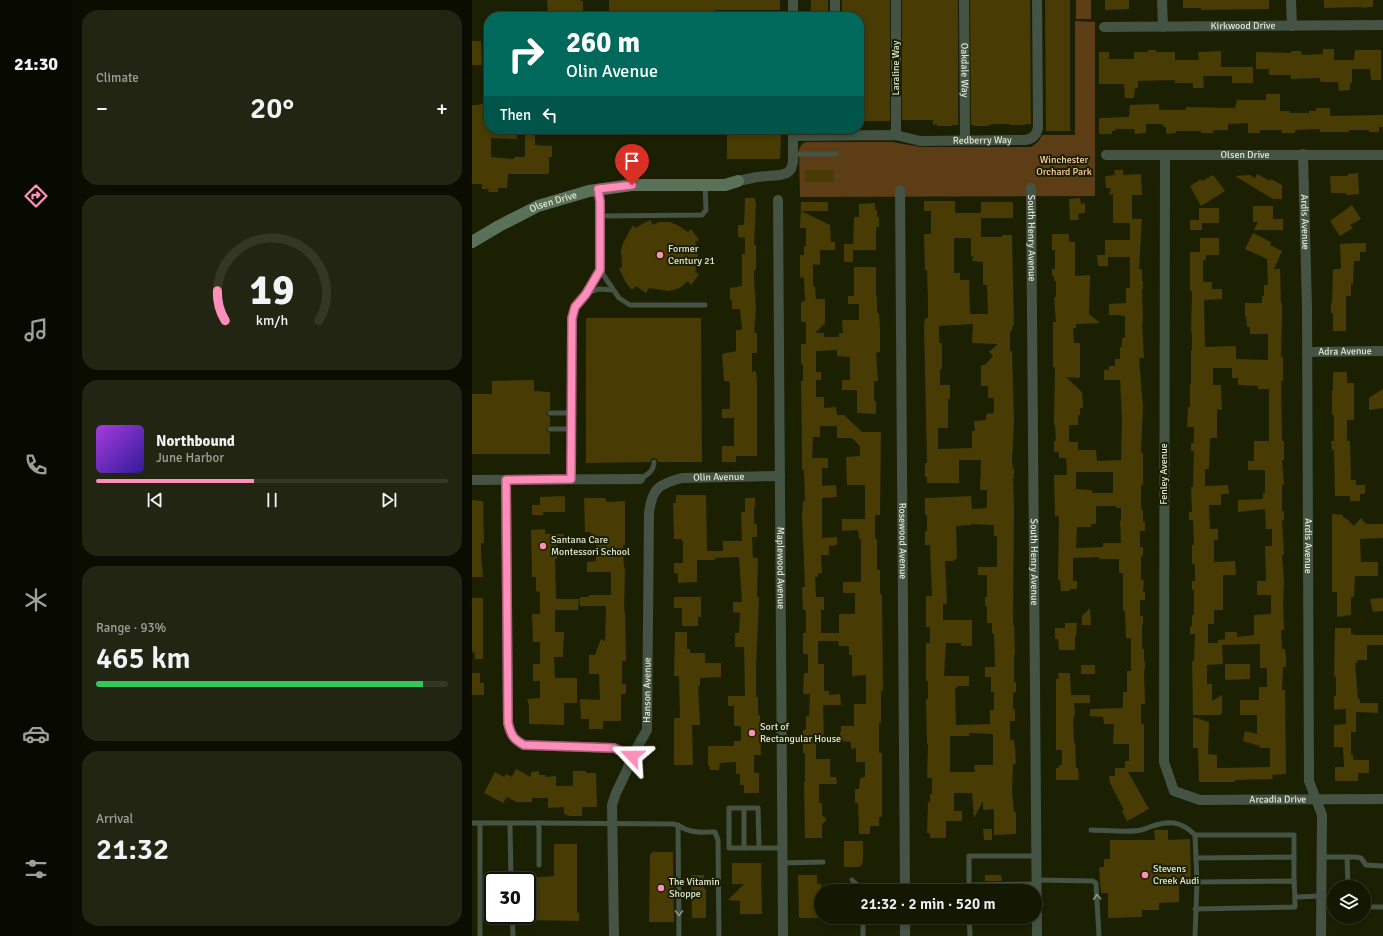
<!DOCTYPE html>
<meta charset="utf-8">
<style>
:root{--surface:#141802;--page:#212511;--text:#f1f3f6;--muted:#9da099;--line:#333724;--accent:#ff8eba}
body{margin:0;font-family:Signika,sans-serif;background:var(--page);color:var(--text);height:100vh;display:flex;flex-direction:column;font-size:15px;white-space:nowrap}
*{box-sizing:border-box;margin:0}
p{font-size:13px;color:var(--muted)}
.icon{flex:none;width:22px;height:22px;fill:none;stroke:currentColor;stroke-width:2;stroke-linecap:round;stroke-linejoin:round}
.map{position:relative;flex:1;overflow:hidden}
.side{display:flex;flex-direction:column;gap:10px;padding:10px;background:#0b0d01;width:400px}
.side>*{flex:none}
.hud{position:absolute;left:12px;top:12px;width:380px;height:122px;border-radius:16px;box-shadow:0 2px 6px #0003,0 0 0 1px var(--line);background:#00695c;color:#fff;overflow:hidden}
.controls{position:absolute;left:855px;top:880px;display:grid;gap:8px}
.controls a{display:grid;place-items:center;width:44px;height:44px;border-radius:50%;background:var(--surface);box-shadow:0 2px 6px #0003,0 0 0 1px var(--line);font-size:20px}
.speed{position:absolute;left:12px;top:872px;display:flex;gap:8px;font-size:20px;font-weight:700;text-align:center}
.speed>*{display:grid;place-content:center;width:52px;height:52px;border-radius:50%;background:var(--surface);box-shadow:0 2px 6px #0003,0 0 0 1px var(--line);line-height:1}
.speed .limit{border:2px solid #111;border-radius:6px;background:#fff;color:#111}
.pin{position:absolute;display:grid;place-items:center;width:34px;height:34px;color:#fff;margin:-41px -17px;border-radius:50% 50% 50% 0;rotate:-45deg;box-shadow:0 0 4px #0007}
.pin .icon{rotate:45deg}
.me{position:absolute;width:44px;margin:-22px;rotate:293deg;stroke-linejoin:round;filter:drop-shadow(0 0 3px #0008)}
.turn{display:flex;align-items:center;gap:14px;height:84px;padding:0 16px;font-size:18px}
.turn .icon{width:52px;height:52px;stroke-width:2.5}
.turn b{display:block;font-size:28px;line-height:34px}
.then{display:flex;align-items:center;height:38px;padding:0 16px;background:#0003;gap:8px;font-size:15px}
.big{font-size:30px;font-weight:600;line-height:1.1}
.side .widget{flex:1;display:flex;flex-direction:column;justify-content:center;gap:6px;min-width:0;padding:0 14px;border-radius:16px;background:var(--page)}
.side .dial{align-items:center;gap:0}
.dial svg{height:104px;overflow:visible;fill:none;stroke:var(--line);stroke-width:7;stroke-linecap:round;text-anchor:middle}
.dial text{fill:var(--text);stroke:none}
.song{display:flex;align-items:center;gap:12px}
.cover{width:48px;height:48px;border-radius:6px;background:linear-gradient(135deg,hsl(280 70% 55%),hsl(250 70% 35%))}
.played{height:4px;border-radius:2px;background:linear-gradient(90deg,var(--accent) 45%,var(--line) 45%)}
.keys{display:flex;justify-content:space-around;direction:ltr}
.heat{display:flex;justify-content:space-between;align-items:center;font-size:22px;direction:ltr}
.charge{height:6px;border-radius:3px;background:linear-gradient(90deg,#34c759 93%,var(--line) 0)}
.trip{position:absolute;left:342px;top:884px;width:228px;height:40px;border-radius:20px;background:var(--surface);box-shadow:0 2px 6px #0003,0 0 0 1px var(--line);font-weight:600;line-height:40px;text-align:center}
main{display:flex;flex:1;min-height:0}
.tabs{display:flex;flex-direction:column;width:72px;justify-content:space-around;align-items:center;background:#080a01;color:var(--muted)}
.tabs .icon{width:28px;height:28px}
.tabs .active{color:var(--accent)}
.tabs b{font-size:18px;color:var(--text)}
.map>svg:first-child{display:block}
.green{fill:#5d3d15}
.building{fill:#483b03;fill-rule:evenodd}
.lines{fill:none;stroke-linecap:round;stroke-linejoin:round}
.lane{stroke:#445343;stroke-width:5}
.street{stroke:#445343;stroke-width:10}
.secondary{stroke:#597158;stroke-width:12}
.oneway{stroke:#8b9685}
.route-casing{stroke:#a65c79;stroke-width:10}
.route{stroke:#ff8eba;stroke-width:7}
.poi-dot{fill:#ff8eba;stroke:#1b2003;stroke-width:1.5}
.labels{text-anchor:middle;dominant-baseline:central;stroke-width:4;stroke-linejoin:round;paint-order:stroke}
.street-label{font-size:10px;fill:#e2e7d5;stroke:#1b2003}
.park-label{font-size:10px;fill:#ffd3a2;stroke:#1b2003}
.poi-label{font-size:10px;fill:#e2e7d5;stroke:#1b2003;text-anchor:start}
</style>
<main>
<nav class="tabs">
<b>21:30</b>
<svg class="icon active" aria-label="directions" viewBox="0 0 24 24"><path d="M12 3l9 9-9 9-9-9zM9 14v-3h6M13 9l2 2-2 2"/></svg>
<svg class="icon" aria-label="music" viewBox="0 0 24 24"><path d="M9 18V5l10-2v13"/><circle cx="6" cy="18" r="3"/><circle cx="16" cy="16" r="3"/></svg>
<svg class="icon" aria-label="phone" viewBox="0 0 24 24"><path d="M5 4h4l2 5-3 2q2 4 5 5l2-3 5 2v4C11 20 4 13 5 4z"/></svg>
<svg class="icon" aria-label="climate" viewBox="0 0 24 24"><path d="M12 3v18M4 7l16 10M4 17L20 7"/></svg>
<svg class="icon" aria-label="car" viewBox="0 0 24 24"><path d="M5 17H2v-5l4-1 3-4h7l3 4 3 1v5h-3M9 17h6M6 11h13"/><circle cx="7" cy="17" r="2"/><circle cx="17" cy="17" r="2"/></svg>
<svg class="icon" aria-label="filters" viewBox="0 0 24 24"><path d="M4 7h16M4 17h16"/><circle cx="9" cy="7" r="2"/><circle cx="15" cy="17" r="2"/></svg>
</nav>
<section class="side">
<div class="widget"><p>Climate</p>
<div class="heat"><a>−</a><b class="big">20°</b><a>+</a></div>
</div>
<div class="widget dial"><svg viewBox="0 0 100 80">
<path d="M14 69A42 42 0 1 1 86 69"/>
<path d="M14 69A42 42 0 0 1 8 46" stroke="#ff8eba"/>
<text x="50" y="56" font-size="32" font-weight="700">19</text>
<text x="50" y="72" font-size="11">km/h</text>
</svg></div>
<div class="widget">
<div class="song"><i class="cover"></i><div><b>Northbound</b><p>June Harbor</p></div></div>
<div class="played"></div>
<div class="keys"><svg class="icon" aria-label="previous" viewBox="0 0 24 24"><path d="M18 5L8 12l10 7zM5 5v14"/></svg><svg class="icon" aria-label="pause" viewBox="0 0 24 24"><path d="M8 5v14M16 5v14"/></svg><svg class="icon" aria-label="next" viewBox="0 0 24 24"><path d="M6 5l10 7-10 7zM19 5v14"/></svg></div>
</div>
<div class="widget"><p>Range · 93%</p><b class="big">465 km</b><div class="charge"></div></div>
<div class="widget"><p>Arrival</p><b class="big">21:32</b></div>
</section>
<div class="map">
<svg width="911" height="936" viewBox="0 0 911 936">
<rect width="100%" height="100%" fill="#1b2003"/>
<g class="green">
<rect x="604" y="0" width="15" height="19"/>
<path d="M603,21L623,22V196L328,197L327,149L330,144L334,142H420L449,147H559L566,142L570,135H603Z"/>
</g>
<g class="building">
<path d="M75,0H108V1H111V17H76Z"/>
<path d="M137,0H308V10H243V17H137Z"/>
<rect x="339" y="0" width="17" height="17"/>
<path d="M370,0H418V121H387V17H370Z"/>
<path d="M430,0H486V125H480V126H465V124L461,125V120H430Z"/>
<path d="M498,0H558L559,124H553V125H538V124H522L517,125V126H502V125H499Z"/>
<path d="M573,0H598V131H574Z"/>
<path d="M633,0H657V9L633,10Z"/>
<path d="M711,0H797V9L729,10V8H711Z"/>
<path d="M852,0H901V7H895V8L886,7L852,8Z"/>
<path d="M0,41H9L10,65H0Z"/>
<path d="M851,49H862V60H882L883,50H909V80H899L898,69H880V83H878V90L867,91L866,82H850L848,81V78L819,79V75H797V69H784V52L819,53V51H829L830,55L851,54Z"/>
<path d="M676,50H684V52H703V60H727L726,52L749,51V67H781V83H760V76H731L732,88H721V83H703V80L666,81V88H663L662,98H653L652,84H627V52H637V59H662V52H676Z"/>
<path d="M794,94H808V111H818V113H837V111H844V108H858V116L911,115V127H907V132H897V130H877V132H848V129L823,130V133H810V130H788V133H776V123L756,124V130H741V133H729V131H704V133L694,134V127H692L691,124H674V133L663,134L662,129H643V131H640V134H627V118L657,117L658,105L687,104V110H714V107L763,108L765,100H794Z"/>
<path d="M7,104H17V129L45,130V139L19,138V157L42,159V157H53V132H63V145L80,146V157H77V174H36L35,188H26V192H16L17,189H10V184H0V105H7Z"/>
<path d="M258,132H306V134H309L308,159H255V134H258Z"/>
<rect x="333" y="170" width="29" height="12"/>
<path d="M642,170H651V175L669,174L670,195H660V219H670L667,269H670V281H671V289H670L671,323H670L672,358H667L671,407L669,453H671V485H669V508L670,510H671V522H673V531H668V547H671V555L669,556V580H672L671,592H673V600H668V616H671V625H670V649H672V661H673V669H672L673,704H669V724H672V772H656L677,809L655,821L650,811L652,810L638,783L637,776H643V768H653V761H657V744H641L642,724H632L631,717L618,716V709L651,708V692H655V671H659V638H654L653,611L651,610V573H647V559H627V557L601,558V581H605V589H598V591H589L588,580H586L587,516H583L582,475H595L594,458H587V452H582V441H584L583,425H582V420L583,367H581V322H584L582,297H584V281H582V276H580V269H583V250H580V234H597V242H603V276L618,275L617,314L628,323L604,324V328H601L602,343H608V378L594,377L610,392L611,408H608V415H606V425H597V442H606V450H624L625,461L649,460L650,420L648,380H632V370H637V366H643V359H648V347H650V338H653V316H649V315H637V304L654,303V288H658V257H636V266H626L625,255H633V240H658V223H641V194L637,195L639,188H634L633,176L643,175ZM604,472H641V493H620V490L604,489ZM624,506H644V508H649V520L648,521L649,543H631V547L604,548L605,527H619V524H624Z"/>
<path d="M886,173L887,194L874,195V193H859L858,176H876V174Z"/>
<path d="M785,174L798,181L799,179L810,185V199H801L763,176L778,175L783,178Z"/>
<path d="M741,175L753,191L729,206L718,186L729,179L730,181Z"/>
<path d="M273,198H283V202H284L282,245H284V270H282V280L284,309L282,333H285V353H280V372L284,371L285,383V456H264V462H250V446H262V418H250V409H258V383H257V381H252L250,354L264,351V330H269L270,328L268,309H260V300H258V288L270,286V254H273V238L266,237V225H272Z"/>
<path d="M608,198L609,204L613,203V213L606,214L607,220H598L597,199Z"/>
<path d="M452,201H483V213H509V237H530V235H540L542,326H540V331H538V351H540L542,419L540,462L541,469H542V478H541L542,506L541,625H542L543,655H542V682H544V692L541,693V709H543V721H538V738L539,740H542L543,747L544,764H541L540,792L542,812H544V834L522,835V809L511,810V801L502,818L500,793H482V811H490V821H474V838H458V833H455L456,802H458V794H460V778H455L456,744H455L454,699H456V681H454V643H458V627H454V596H460L458,545H453V531H455V515H453V498L499,496L500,509L515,508V490H508L509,460H487V483H455V477H453V463H455L452,324L453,319L456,318V303L455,270H453L452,234H459V211H452ZM482,238H499V256H501L500,261L511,262V285H515L516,314H498L497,280H488V273H482ZM501,324L500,343L526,344L517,352L521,356L513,365H509V386H516V398H522V413L514,414V420L502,421L503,431H500V448L466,449V428H476V399H478V385H468V369H470V343H467V326ZM499,524L522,525V536H525V567H506V575H515V597H513V606H515V623H520V633L522,634L523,667H513V677H519V692H522V710H518V724L484,725L483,688H485V686H497V676H472L474,643H489V646H500V620H471V604H475L473,561H481L485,558L484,526L499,525ZM497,733L521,734V765H502L503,772H478V736H497Z"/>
<path d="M329,202H356V211H329L358,225L359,242H363V250H348V265L341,264V286L343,287L344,299H353V323L343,333H352V337H367V333H371L370,320H387V304H376V296H382V267H404V297H405V313H407L408,330V352L404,353L406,381H402V401H404V414L385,413V390H370V380H378V357L365,356V350L344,351V372H349V380H344V397H352V408L364,407L365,415H372L390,432H409L408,515H403V538L405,540V570H408V593L410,595L411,691H409V723H407V753H410V817H407V826H398V834H387L386,803H383V789H387L388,778L393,777V762H384V748L379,749V742L368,741V732H369V726H382V704H394V675L380,676V655H377V646H367L366,641H346V664H352V691H357V695L368,694L369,705H351L352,739H349V741H344V759H358V777H364L365,784H347V803H350V815L355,820L350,824V838H333L332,782H333V753H331V730H334V716H337L338,694H331L332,673H336V654H331V633H334V610H331L330,587H333L330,515L331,501H333L332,470H330V451L329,381H331V365L329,364V344H334V322H329V302L333,301L332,278L328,277V255H332V246H334V228H328ZM348,426H365V438H380L388,446V456L374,457L375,485H393V519H370V531L386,530L387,539H389V582H371V593H383V614H367V633H349V610H352V597H344L343,577H346V573H350L349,555H357V546L365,545V537L350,538V498L365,497L364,485L350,486V468H356V458H340L341,437H348Z"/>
<rect x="509" y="202" width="32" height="16"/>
<path d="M403,203V210H405V217H407V227H404V250H381L382,217H387V204Z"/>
<path d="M880,205L889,219L878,225L881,228L868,236L858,221Z"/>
<path d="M781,206H801V219H811V230H782L786,222H781Z"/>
<path d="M727,208H747V223H730V230H718V220H727Z"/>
<path d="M178,220L181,225L187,222H198L207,226L216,232L219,229L227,240L223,242L226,251V262L223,272L227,274L219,285L216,281L208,288L197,291L177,288L174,293L164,286L160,290L154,283L147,268L150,267L149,250L151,243L161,225L163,228Z"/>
<path d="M781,233L799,242L798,245L810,251L802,269H808L809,303H810V316L809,357H811V381H809L810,441H812V460H810L812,485H810V511H812V520H810L812,555H810L812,581L811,603L812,630H809L810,649H813L814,658V667H811L810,690H813L814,774L800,775L801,779L763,780V782H727L726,748H721V717L737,722L736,754L745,755V768L798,767V748H788V746L771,741L773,731L785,734V715H768V700H787V687H795V668H788V644L750,645L751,664L735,665V684H740V701L750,695V714H748V715H721L720,661H722L723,634H718V627L720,626V615H722V590H720V581H723V564H720V545H722L721,520H717V512H720L719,487H721L722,451H719V443H722V427H715L716,407H718V384H719V350H720V332H719L720,291H718V252H728V238H747V255H734V260H731V282H740V289H750V299L732,300L733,347L764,346V359L796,360V334H778V327H775L774,316H773V303H790V296H792V285H796L795,259L773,249ZM741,368H760V378H766V385L786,386V389H797V441H782V461H776V470H793V493H791V499L766,500V512L793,509L794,529H800V546H793L794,581H785V595H799V614L782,615V635L765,637V632H753V639L746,640V643H736V624H742V610H751V575H764L763,561L742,562V540H746V529H738L737,505H749V494H757L756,485L733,486V469H737L738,438H745V409L750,410L749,385H741Z"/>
<path d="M886,243H894V252H888V261H882L881,284H879V296H874V331H861V313H859V303H860L861,269H869L868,244Z"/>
<rect x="372" y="244" width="9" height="18"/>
<path d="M114,318H229L230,462H186L185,459L182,458L179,459L178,462L114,463Z"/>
<path d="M861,372H875V383H882V420H875V441H878L879,480H884V485H893V494H888V501H878V496H863L862,450H860L859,441H862V415H860V390H861Z"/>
<path d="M62,380V391L78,392V409L74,413L75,415L78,417V425L74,429L75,431L78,433V454H0V394H20V381Z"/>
<path d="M911,389V408L897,410V398Z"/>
<path d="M204,495H234L235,551H251V541H270L269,512H273V498H283V507H282V524H285V537H280L281,558H286L285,597H287L284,667V697H286V715H288L289,755H282V773H287V793H272V785H268V774H264V762L248,763L247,770H238V766H236V746H262V741H269V726H262V706H256V696H273L272,647H263V633H267L268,613L261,612V602H270L267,557L243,558V560H225V582L206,583V575L205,573H202V563H211V541H210V539H202L201,503H204Z"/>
<path d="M93,496V512H71V515H60V505H68V497Z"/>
<path d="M112,498H132L134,499V502L153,501V545H151L152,568H153L152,611H153L154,661H150V684H154V694H149V721H131V729H117V719H109L108,699L128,700L127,674H117V655H123L129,639L133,641L134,606H108V597H117V595H139V572H115V562L124,561V539H119V532H113Z"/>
<path d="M0,500L11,501L12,543H9V554L11,577H0Z"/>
<path d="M860,514L871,515V517L876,520L882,526L889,518L894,524H911V538L888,539L889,562H906V576H883L882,597H879V615L865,617V592H860Z"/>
<path d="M73,529V534H92V543H85V559H83L84,599H107L106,610H83V632H92V641H91V657H82L83,678H105V703H92V725L57,724V706L55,699L68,698V681H61V664H68V642H61L60,614H68V592L64,591V577H60L59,530Z"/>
<path d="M202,597H229V617H226V626H210V608H202Z"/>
<path d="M0,598H11V659H3V653H1L0,650Z"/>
<path d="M911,598V611L901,612L898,599Z"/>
<path d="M618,608L619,625H610V616Z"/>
<path d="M593,623H605L604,636H603V650H587L586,639H583V628H593Z"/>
<path d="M863,628H879V634L885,635H911V645H895V660H885V663H883L886,699H888V703H906V713L884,712V732H879V755H881V760H897V773H886V781H863V767H872L871,747H862V725L874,724V709L862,710V696H864V676L862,677Z"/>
<path d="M203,632H215V649H218V653H233V663H249V677L228,678V686H226L228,725H220L221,765H202V718H208L207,676H202Z"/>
<path d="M753,664H778V679L753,680Z"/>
<rect x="609" y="665" width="14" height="9"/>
<path d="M0,673H8V683H12V695H0Z"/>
<path d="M586,673H598L599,695H618V703H602L603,713L601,720L602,743L603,742L604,768H606L607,780H584V768H587V765H590V750H584V679H587Z"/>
<path d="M44,769L59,777V772L67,771V775H74V777L84,776V786H101V771H114V773H124L125,807H110V816H98L92,814V807L76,808V798H60V802H44L35,797L31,803L12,793L23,772L32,777L34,774L40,777Z"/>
<path d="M511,829H520V840H512Z"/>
<path d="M682,830H696V840L718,839L719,883H707V902L687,903V910H670V917L636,918V893H629L627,867H632V859H638V840H683Z"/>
<path d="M372,841H391V859L390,864L387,867H372Z"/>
<path d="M82,844H105V913H107V921L56,920V878L82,876Z"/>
<path d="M180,852H201L202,922H177L178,854H180Z"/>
<path d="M260,863H289L290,914H268V901L256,900L272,884H260Z"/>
<path d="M219,875H232V889H234V918H220Z"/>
<path d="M326,875H345V884H349V918H327Z"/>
<path d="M513,875H529L530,881H513Z"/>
</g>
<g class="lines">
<g class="lane">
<path d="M321,154H364"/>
<path d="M128,216L230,215L234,210L233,185"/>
<path d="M128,270L147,298L158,305H233"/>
<path d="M115,293L127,289L141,290"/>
<path d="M78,413H99"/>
<path d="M78,429H99"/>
<path d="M99,479L100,318L103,307L114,294L128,270V201L126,191"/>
<path d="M168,479C175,475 182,471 182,462"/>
<path d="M272,808H257V848H272"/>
<path d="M0,823H65L67,827V865"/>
<path d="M8,823V936"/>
<path d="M65,823L201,824C208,825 212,830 219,831C227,833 236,832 243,832L246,840L247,936"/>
<path d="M38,824L39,881"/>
<path d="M206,825L207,936"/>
<path d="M619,830C632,830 657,833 669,830C674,829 679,826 684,825C700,820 711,823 723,835L725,882L723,936"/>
<path d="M723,835H822V857"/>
<path d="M287,848L286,808H272V848H309"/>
<path d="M850,857H883L889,858L894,865L911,866"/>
<path d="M875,857L876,887"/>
<path d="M724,858L822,857V881"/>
<path d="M310,863L351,862"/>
<path d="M380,880L391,891"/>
<path d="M565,880L621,881L624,883L627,936"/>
<path d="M725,882L822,881L823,897"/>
<path d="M497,885L565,884"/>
<path d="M497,891V856H564"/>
<path d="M892,907H911"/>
<path d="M723,909L823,907V897L849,896"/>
<path d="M40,915L41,936"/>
<path d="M391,917V936"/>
<path d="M497,917L498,936"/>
</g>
<g class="street">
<path d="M321,0V17"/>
<path d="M363,0V17"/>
<path d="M424,0V135"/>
<path id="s1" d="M492,0L493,140"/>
<path d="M690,0L691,27"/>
<path d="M819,0L820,26"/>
<path id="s2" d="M632,27L911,25"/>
<path id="s3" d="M321,136L424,135L448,141L554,140C561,138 564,136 566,128L565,0"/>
<path id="s4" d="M831,154L835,308L837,781L850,815L849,936"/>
<path id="s5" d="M634,155H911"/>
<path id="s6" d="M693,155L692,762L702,791L728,800L911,799"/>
<path d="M266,181L285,177L308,175L315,173L319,169L321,162V129"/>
<path id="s7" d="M559,188L565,936"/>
<path id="s8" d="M428,190L433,891"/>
<path id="s9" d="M306,200L311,936"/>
<path id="s10" d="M835,352L911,351"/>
<path d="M0,480L168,479"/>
<path d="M34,480L36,723C39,735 41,739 52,745L142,748L160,756"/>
<path id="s11" d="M142,936L140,805L144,793L155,770L160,756L175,730L177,513C180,488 187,484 210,478L308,476"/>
<path d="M433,936V917"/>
</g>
<path class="secondary" id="s12" d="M0,242L27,226L66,206L117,191L160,185H253L266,181"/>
</g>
<defs><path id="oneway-chevron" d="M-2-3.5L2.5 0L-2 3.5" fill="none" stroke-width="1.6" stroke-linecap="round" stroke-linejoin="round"/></defs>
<g class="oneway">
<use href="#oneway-chevron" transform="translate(625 897) rotate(-94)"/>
<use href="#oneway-chevron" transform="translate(207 913) rotate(90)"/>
</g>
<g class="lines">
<defs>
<path id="route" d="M160,185L126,189L128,201V270L114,294L103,307L100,318L99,479L34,480L36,723C39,735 41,739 52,745L142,748L160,756"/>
</defs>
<use href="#route" class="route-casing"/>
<use href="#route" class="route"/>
</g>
<g class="poi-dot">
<circle cx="188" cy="255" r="4"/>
<circle cx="71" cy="546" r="4"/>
<circle cx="280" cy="733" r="4"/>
<circle cx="673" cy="875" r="4"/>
<circle cx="189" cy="888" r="4"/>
</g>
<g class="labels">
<g class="street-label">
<text stroke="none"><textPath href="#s2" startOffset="139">Kirkwood Drive</textPath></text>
<text transform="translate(424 68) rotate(-90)">Laraline Way</text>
<text stroke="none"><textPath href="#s1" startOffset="70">Oakdale Way</textPath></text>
<text stroke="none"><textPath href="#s3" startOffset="190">Redberry Way</textPath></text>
<text stroke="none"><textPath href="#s5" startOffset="139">Olsen Drive</textPath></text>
<text stroke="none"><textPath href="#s12" startOffset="91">Olsen Drive</textPath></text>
<text stroke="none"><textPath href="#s4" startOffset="68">Ardis Avenue</textPath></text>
<text stroke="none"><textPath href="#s7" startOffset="50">South Henry Avenue</textPath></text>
<text stroke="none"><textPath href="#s10" startOffset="38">Adra Avenue</textPath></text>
<text transform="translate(692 474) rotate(-90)">Fenley Avenue</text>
<text stroke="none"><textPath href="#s11" startOffset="521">Olin Avenue</textPath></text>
<text stroke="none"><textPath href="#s8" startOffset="351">Rosewood Avenue</textPath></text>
<text stroke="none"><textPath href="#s4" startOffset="392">Ardis Avenue</textPath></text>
<text stroke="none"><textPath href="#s7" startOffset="374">South Henry Avenue</textPath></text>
<text stroke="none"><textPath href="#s9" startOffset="368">Maplewood Avenue</textPath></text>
<text stroke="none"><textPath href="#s11" startOffset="254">Hanson Avenue</textPath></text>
<text stroke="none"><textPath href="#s6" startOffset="743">Arcadia Drive</textPath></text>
</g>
<g class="park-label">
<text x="592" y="160">Winchester<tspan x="592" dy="12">Orchard Park</tspan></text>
</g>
<g class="poi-label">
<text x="196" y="249">Former<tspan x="196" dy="12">Century 21</tspan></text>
<text x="79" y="540">Santana Care<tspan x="79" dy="12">Montessori School</tspan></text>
<text x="288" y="727">Sort of<tspan x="288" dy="12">Rectangular House</tspan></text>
<text x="681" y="869">Stevens<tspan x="681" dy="12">Creek Audi</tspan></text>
<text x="197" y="882">The Vitamin<tspan x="197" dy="12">Shoppe</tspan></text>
</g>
</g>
</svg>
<div class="controls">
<a><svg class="icon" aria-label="layers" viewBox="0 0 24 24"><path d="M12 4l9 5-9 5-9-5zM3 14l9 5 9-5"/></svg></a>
</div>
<div class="speed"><div class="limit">30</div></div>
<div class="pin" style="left:160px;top:185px;background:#d93025"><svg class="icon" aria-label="arrive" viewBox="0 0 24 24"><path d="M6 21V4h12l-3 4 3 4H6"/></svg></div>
<svg class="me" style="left:160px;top:756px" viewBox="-20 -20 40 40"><path d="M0-17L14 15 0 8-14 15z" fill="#ff8eba" stroke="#fff" stroke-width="4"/></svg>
<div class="trip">21:32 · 2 min · 520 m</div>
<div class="hud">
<div class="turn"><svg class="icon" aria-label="right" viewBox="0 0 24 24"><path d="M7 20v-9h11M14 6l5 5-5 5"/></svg><div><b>260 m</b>Olin Avenue</div></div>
<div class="then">Then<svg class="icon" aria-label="left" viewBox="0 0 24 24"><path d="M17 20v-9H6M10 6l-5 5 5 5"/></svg></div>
</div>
</div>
</main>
